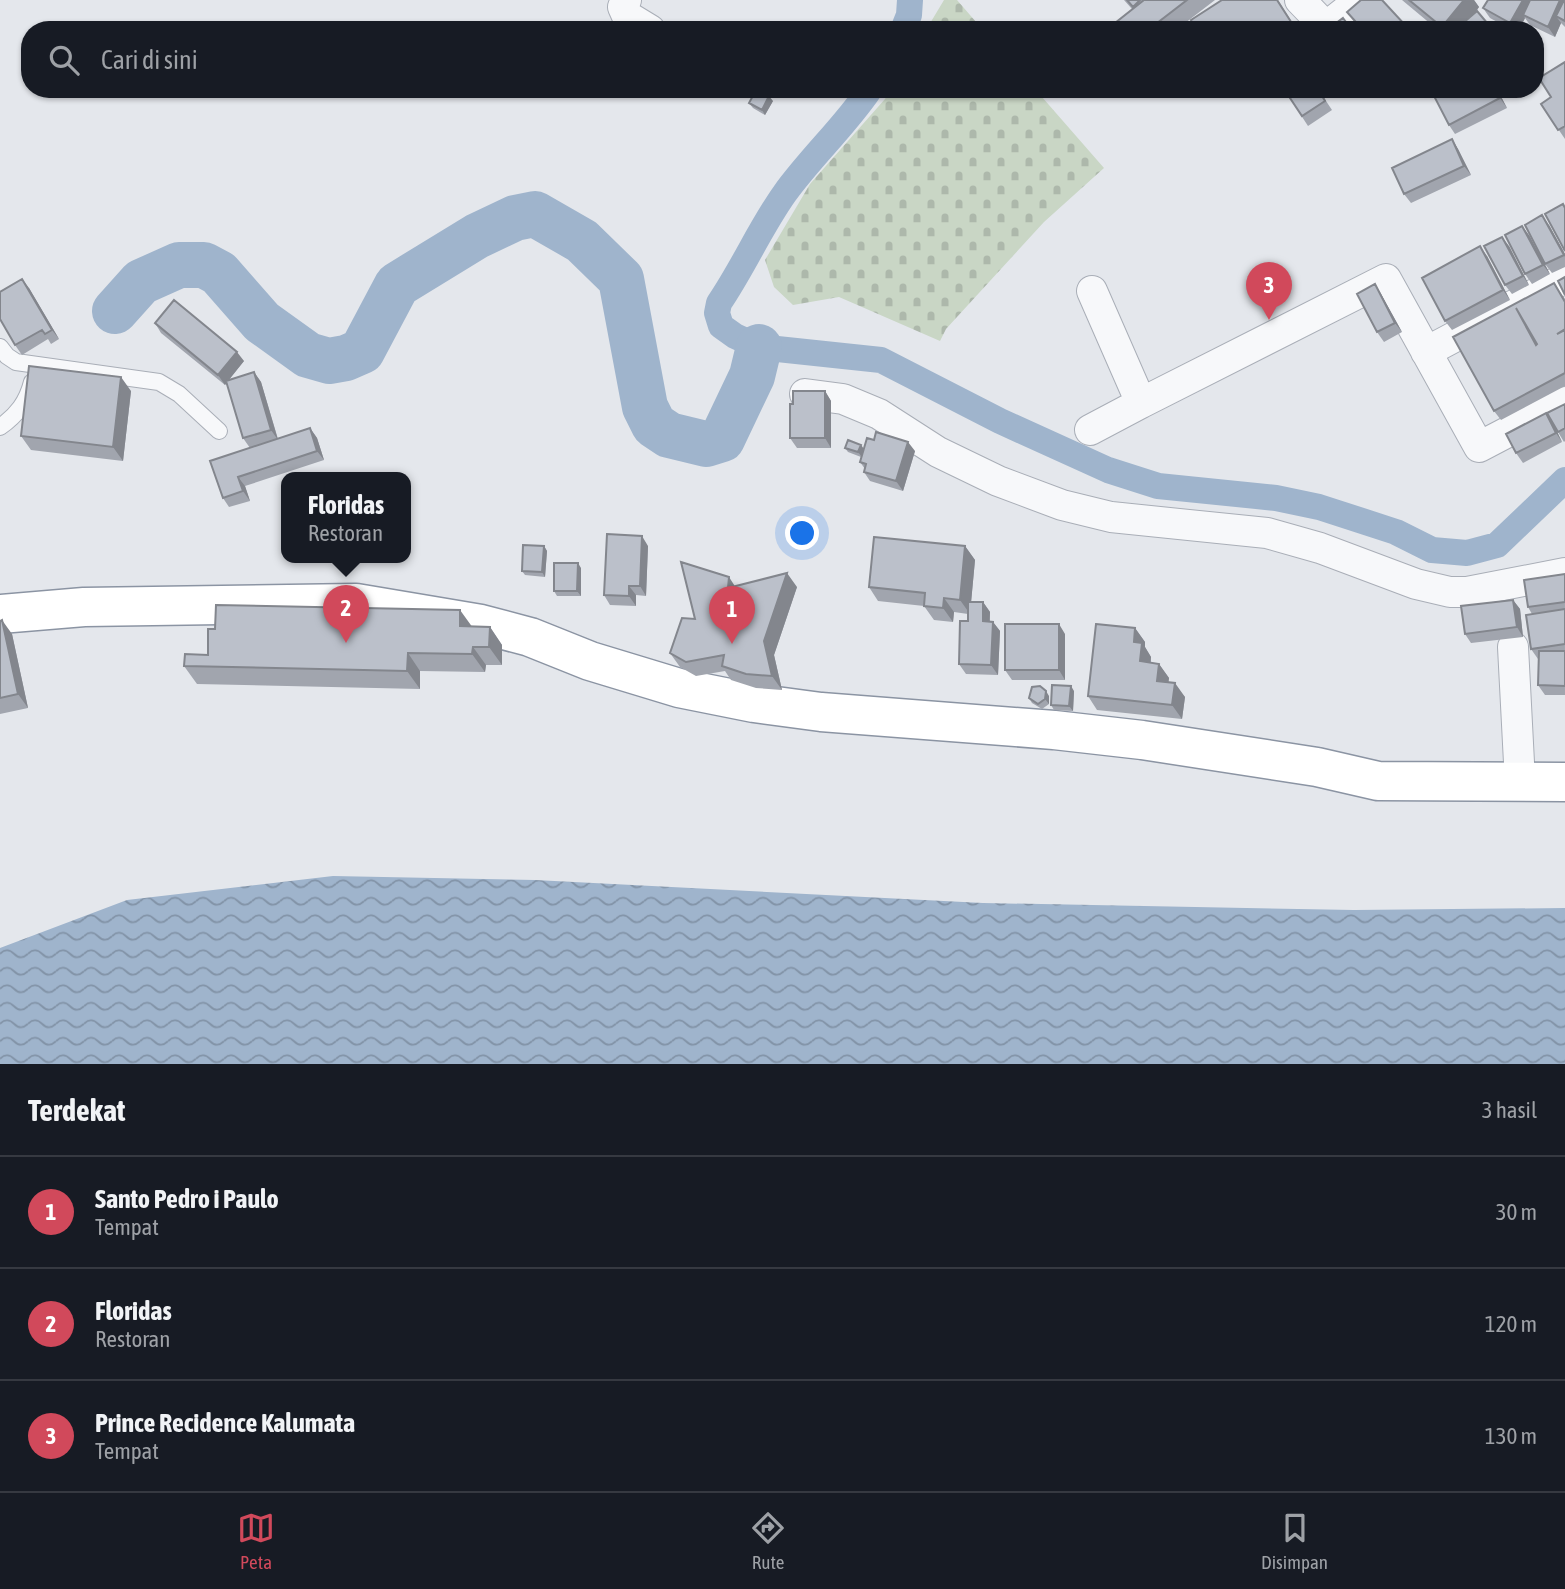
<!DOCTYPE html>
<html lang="id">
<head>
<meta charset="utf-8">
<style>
	:root { --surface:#171b24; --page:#20242c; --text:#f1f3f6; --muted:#9ea1a6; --line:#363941; --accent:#d1495b }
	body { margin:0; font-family:"Asap Condensed",sans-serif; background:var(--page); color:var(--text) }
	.you { position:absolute; left:803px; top:534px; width:24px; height:24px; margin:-18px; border:5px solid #fff; border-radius:50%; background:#1a73e8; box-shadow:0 0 0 10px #1a73e833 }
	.badge { display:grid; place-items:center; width:46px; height:46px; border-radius:50%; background:var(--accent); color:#fff; font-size:23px; font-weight:700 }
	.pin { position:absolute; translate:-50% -58px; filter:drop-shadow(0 2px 4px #0008) }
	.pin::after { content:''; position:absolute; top:37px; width:24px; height:21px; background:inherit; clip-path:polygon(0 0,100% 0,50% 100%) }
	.popup { position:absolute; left:281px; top:472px; width:130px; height:91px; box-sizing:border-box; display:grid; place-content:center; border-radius:14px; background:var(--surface); filter:drop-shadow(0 2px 5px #0005); font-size:23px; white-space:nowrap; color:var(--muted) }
	.popup b { font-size:26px; color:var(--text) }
	.popup::after { content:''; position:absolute; left:50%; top:100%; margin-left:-14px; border:14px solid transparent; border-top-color:var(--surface) }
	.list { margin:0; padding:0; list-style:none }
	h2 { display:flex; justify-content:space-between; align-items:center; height:91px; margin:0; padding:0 28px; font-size:30px }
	h2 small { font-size:23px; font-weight:400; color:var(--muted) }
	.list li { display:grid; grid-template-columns:46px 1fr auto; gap:21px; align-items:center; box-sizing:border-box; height:112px; padding:0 28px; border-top:2px solid var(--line) }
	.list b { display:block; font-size:26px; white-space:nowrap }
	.list p { margin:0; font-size:23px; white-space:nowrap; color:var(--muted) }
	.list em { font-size:23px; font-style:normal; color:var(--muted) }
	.icon { flex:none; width:38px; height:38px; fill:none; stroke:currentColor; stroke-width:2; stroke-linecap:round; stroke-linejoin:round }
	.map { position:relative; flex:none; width:1565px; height:1064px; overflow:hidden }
	.search { position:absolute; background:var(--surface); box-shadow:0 2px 5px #0004; left:21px; right:21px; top:21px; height:77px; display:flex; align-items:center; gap:18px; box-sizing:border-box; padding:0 24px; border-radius:28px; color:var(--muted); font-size:26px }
	.sheet { height:427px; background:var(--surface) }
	nav { display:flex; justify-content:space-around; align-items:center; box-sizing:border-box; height:98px; border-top:2px solid var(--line); background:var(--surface); font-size:19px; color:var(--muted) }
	nav a { display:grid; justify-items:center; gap:4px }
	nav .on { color:var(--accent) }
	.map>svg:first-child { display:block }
	.cemetery { fill:url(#cemetery-stones) }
	.water { fill:url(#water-waves) }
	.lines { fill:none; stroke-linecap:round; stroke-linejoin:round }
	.canal { stroke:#9fb4cc; stroke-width:26 }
	.river { stroke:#9fb4cc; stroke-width:46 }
	.lane-casing { stroke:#a9aeb7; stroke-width:18 }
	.street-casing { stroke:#a9aeb7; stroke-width:32 }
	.highway-casing { stroke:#8b94a3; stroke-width:41 }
	.lane { stroke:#f7f8fa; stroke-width:16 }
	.street { stroke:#f7f8fa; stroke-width:30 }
	.highway { stroke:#fff; stroke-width:38 }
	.wall { fill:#a1a5ae }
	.shaded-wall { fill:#83868d }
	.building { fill:#bbc0ca; stroke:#83868d; stroke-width:2; fill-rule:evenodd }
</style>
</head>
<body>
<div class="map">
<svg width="1565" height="1064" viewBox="0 0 1565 1064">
	<defs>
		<pattern id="cemetery-stones" width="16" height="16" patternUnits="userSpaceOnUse" patternTransform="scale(1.75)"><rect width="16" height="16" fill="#c9d6c5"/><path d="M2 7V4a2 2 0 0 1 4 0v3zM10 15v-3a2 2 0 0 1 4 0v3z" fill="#adb8ab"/></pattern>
		<pattern id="water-waves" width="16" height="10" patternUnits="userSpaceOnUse" patternTransform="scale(1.75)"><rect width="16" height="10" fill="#9fb4cc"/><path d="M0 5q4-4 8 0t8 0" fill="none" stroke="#8293a7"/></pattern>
	</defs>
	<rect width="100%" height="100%" fill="#e4e7ec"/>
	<path class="cemetery" d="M944 0H957L983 30H926Z
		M891 89H1035L1104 168 1044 222 946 329 940 341 839 297 793 305 774 287 765 260 810 184 885 99Z"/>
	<path class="water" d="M333 876 535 880 983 903 1354 910 1565 908V1064H0V948L127 900Z"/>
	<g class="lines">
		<path class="canal" d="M903 30 909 15 910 0
			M870 89C845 126 811 157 785 193 760 228 743 268 719 303L717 313 721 326 735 336 759 347 881 360 1000 421 1108 470 1158 486 1276 498 1319 507 1396 532 1432 550 1467 553 1497 545 1565 480"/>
		<path class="river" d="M115 311 141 282 179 265H204L219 273 262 322 308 355 329 361 346 358 362 351 397 285 477 236 515 218 535 214 582 241 621 279 645 407 654 425 669 435 706 444 722 439 752 376 759 347"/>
		<g class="lane-casing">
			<path id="lane" d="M0 347 7 356 16 362 159 382 179 394 219 431
				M0 427C17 415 27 402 32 382"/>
		</g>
		<g class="street-casing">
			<path id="street" d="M626 0 623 7 627 16 650 30
				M1300 0 1326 27
				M1322 30 1360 0
				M1092 291 1141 403 1386 279 1479 447 1565 402
				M1426 352 1565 278
				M805 394 843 399 879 414 938 452 998 481 1062 505 1111 517 1267 533 1320 548 1416 584 1450 592H1467L1565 573
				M1090 430 1141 403
				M1513 647 1520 782"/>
		</g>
		<g class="highway-casing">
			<path id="highway" d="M0 614 84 607 356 603 481 624 530 637 590 661 679 688 754 703 821 712 1054 730 1142 740 1317 767 1378 781 1565 782"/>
		</g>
		<use href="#lane" class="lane"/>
		<use href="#street" class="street"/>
		<use href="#highway" class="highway"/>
	</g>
	<path class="wall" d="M1124 0H1215L1176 30H1112L1132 9Z
		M1222 0H1278L1297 30H1197Z
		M1402 0H1474L1479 7 1476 12 1492 30H1438Z
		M1565 0V27L1561 23 1555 37 1530 25 1525 18 1519 30H1512L1490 18 1483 8Z
		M1347 12 1406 26 1409 30H1361Z
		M1565 62V139L1541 104 1551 97Z
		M1284 89H1318L1332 110 1308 126Z
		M1447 89H1497L1507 108 1455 134 1449 125Z
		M773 101 765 115 753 108 749 103Z
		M1452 139 1458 149 1471 175 1411 203 1404 194Z
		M1549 225 1565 254V267L1552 273 1545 264Z
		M1529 235 1550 274 1532 284 1525 274Z
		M1509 246 1529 285 1512 294 1505 285Z
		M1487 256 1510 300 1452 330 1445 321Z
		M1554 283 1565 299V386L1501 420 1494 411 1453 337Z
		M1375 284 1381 294 1402 332 1384 342 1377 332Z
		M29 288 59 339 51 344 48 339 22 355 15 345Z
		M155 323 244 361 228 380 254 372 261 382 278 439 310 428 317 438 324 460 245 486 250 501 229 507 223 498 250 448 243 438 227 382 225 385 161 333Z
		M131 391 123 461 31 450 21 436Z
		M825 391 831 401V448H797L790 438 793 404Z
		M1565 404V441L1564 442 1558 432 1553 424 1562 442 1523 463 1516 453 1546 413 1552 423Z
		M845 448 915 451 903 491 870 481 864 472 865 469 860 462 861 457 848 452Z
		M544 546 547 551 545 577 525 575 522 571Z
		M648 546 646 596 636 595V606L610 605 604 595Z
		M965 546 975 560 971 602H983L990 612V622H993L1000 631 998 675 966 674 959 664 968 621V614L954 612 953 622 934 620 924 606 878 601 869 587Z
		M581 568V596H557L554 591Z
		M1565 574V695H1545L1538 685V659L1531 649 1532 614 1528 607Z
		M735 586 797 587 774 655 782 690 756 688 731 680 725 671 696 676 680 667 670 653 695 619Z
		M1513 600 1520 609 1523 637 1471 643 1465 634Z
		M0 621 12 634 28 708 0 714Z
		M472 627H490L502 645V665H486L485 672 420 671V689L197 684 184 666 208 655Z
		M1135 628 1145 642V647L1151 657V663L1159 664 1169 678 1168 682 1185 697 1182 719 1097 710 1088 696Z
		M1065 634V680H1012L1005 670Z
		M1074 691 1073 711 1054 710 1051 705Z
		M1049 696V704L1042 709 1032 703 1029 698Z"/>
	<path class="shaded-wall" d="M1464 0H1474L1479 7 1461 30H1444L1442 27Z
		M1523 0H1535L1523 15 1525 18 1519 30H1515L1510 23Z
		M1560 0H1565L1556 16 1561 23 1555 37 1548 27Z
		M1496 89H1497L1507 108 1500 98Z
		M769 96 773 101 765 115 762 110Z
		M1452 139 1458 149 1471 175 1464 166Z
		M1542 215 1549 225 1565 254V257Z
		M1522 226 1529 235 1550 274 1543 265Z
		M1502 237 1509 246 1529 285 1523 276Z
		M1480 246 1487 256 1510 300 1503 290Z
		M22 279 29 288 59 339 52 330Z
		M1375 284 1381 294 1402 332 1395 323Z
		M237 352 244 361 225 385 218 375Z
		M254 372 261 382 278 440 271 430Z
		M121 377 131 391 123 461 113 447Z
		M825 391 831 401V448L825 438Z
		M1546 413 1553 423 1562 442 1556 433Z
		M310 428 317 438 324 460 317 451Z
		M908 442 915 451 903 491 896 481Z
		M861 445 864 449 862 457 858 452Z
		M238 477 245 486 250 501 243 491Z
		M642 536 648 546 646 596 640 586Z
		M544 546 547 551 545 577 542 572Z
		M965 546 975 560 970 614 960 600Z
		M578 563 581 568V596L577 591Z
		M787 573 797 587 774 655 782 690 772 676 764 641Z
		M729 577 738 591 728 588Z
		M629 586 636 595V606L629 596Z
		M944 598 954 612 953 622 943 608Z
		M1513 600 1520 609 1523 637 1517 627Z
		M983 602 990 612 989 631 983 621Z
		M460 610 473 628 460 626Z
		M2 620 12 634 28 708 18 694Z
		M993 622 1000 631 998 675 991 665Z
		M1059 624 1065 634V680L1059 670Z
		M490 627 502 645V665L489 647Z
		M1135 628 1145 642V647L1151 657 1149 675 1140 661 1134 642Z
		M473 647 486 665 485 672 472 654Z
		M408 653 420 671V689L407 671Z
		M1159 664 1169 678 1167 695 1157 681Z
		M1175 683 1185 697 1182 719 1172 705Z
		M1071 686 1074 691 1073 711 1069 706Z
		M1046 691 1049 696V704L1045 699Z"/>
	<path class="building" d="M1127 0H1140L1133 7Z
		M1144 0H1187L1148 30H1112L1110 27Z
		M1222 0H1277L1293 25 1286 30H1197L1191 20Z
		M1361 0H1382L1406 26 1402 30H1363L1347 12Z
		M1409 0H1464L1442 27Z
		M1488 0H1523L1510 23 1483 8Z
		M1530 0H1560L1548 27 1523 15Z
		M1564 0H1565V21L1556 16Z
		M1477 11 1488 24 1482 30H1455Z
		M1343 18 1352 30H1327Z
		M1565 62V126L1558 130 1541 104 1551 97 1539 78Z
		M1284 89H1318L1325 101 1302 116Z
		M1447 89H1496L1500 98 1449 125 1434 96Z
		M756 90 769 96 762 110 749 103Z
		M1452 139 1464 166 1404 194 1392 168Z
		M1563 204 1565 208V251L1545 214Z
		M1542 215 1564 255 1545 264 1525 225Z
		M1522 226 1543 265 1525 274 1505 235Z
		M1502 237 1523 276 1505 285 1484 246Z
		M1480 246 1503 290 1445 321 1422 278Z
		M1565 277V295L1558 281Z
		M22 279 52 330 45 334 42 330 15 345 0 319V292Z
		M1554 283 1565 302V329L1557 334 1565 330V373L1494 411 1453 337ZM1516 308 1537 344 1536 345Z
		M1375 284 1395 323 1377 332 1357 294Z
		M174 300 237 352 218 375 155 323Z
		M29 366 121 377 113 447 21 436Z
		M254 372 271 430 243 438 226 381Z
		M793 391H825V438H790V404H793Z
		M1565 404V428L1558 432 1547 413Z
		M1546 413 1556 433 1516 453 1506 434Z
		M310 428 317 451 238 477 243 491 223 498 210 461Z
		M876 432 908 442 896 481 864 472 866 464 860 462 867 438 874 440Z
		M848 440 861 445 858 452 845 448Z
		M607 534 642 536 640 586H629V596L604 595Z
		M874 537 965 546 960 600 944 598 943 608 924 606 925 593 869 587Z
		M523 545 544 546 542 572 522 571Z
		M681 562 729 577 728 588 787 573 764 641 772 676 746 674 722 666 724 655 686 662 670 653 682 618 695 619Z
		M554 563H578L577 591H554Z
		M1565 574V602L1528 607 1524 580Z
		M1513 600 1517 627 1465 634 1461 606Z
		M968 602H983V621L993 622 991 665 959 664 960 621H968Z
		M216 605 460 610V626L490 627 489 647H473L472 654 408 653 407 671 184 666 185 654 208 655V629H215Z
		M1565 609V644L1531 649 1526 615Z
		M2 620 18 694 0 698V621Z
		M1005 624H1059V670H1005Z
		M1096 624 1135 628 1134 642 1142 643 1140 661 1159 664 1157 681 1175 683 1172 705 1088 696Z
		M1539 651H1565V686L1538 685Z
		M1052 685 1071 686 1069 706 1051 705Z
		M1040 686 1046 691 1045 699 1038 704 1029 698 1032 687Z"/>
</svg>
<div class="you"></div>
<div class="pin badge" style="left:732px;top:644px">1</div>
<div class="pin badge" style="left:346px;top:643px">2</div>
<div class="popup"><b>Floridas</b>Restoran</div>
<div class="pin badge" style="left:1269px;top:320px">3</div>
<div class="search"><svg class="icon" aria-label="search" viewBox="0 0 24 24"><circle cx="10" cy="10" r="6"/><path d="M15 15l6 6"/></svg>Cari di sini</div>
</div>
<section class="sheet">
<h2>Terdekat<small>3 hasil</small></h2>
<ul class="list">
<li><span class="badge">1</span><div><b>Santo Pedro i Paulo</b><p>Tempat</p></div><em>30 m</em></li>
<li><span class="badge">2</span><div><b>Floridas</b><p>Restoran</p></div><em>120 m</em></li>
<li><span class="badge">3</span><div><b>Prince Recidence Kalumata</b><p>Tempat</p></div><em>130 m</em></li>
</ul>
</section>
<nav>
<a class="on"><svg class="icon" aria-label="map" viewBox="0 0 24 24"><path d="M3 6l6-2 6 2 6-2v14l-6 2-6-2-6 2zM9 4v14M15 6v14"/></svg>Peta</a>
<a><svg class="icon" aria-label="directions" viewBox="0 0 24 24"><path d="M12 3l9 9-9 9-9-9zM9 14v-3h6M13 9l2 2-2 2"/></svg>Rute</a>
<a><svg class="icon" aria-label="saved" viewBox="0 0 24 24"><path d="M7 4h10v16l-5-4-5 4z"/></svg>Disimpan</a>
</nav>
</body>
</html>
